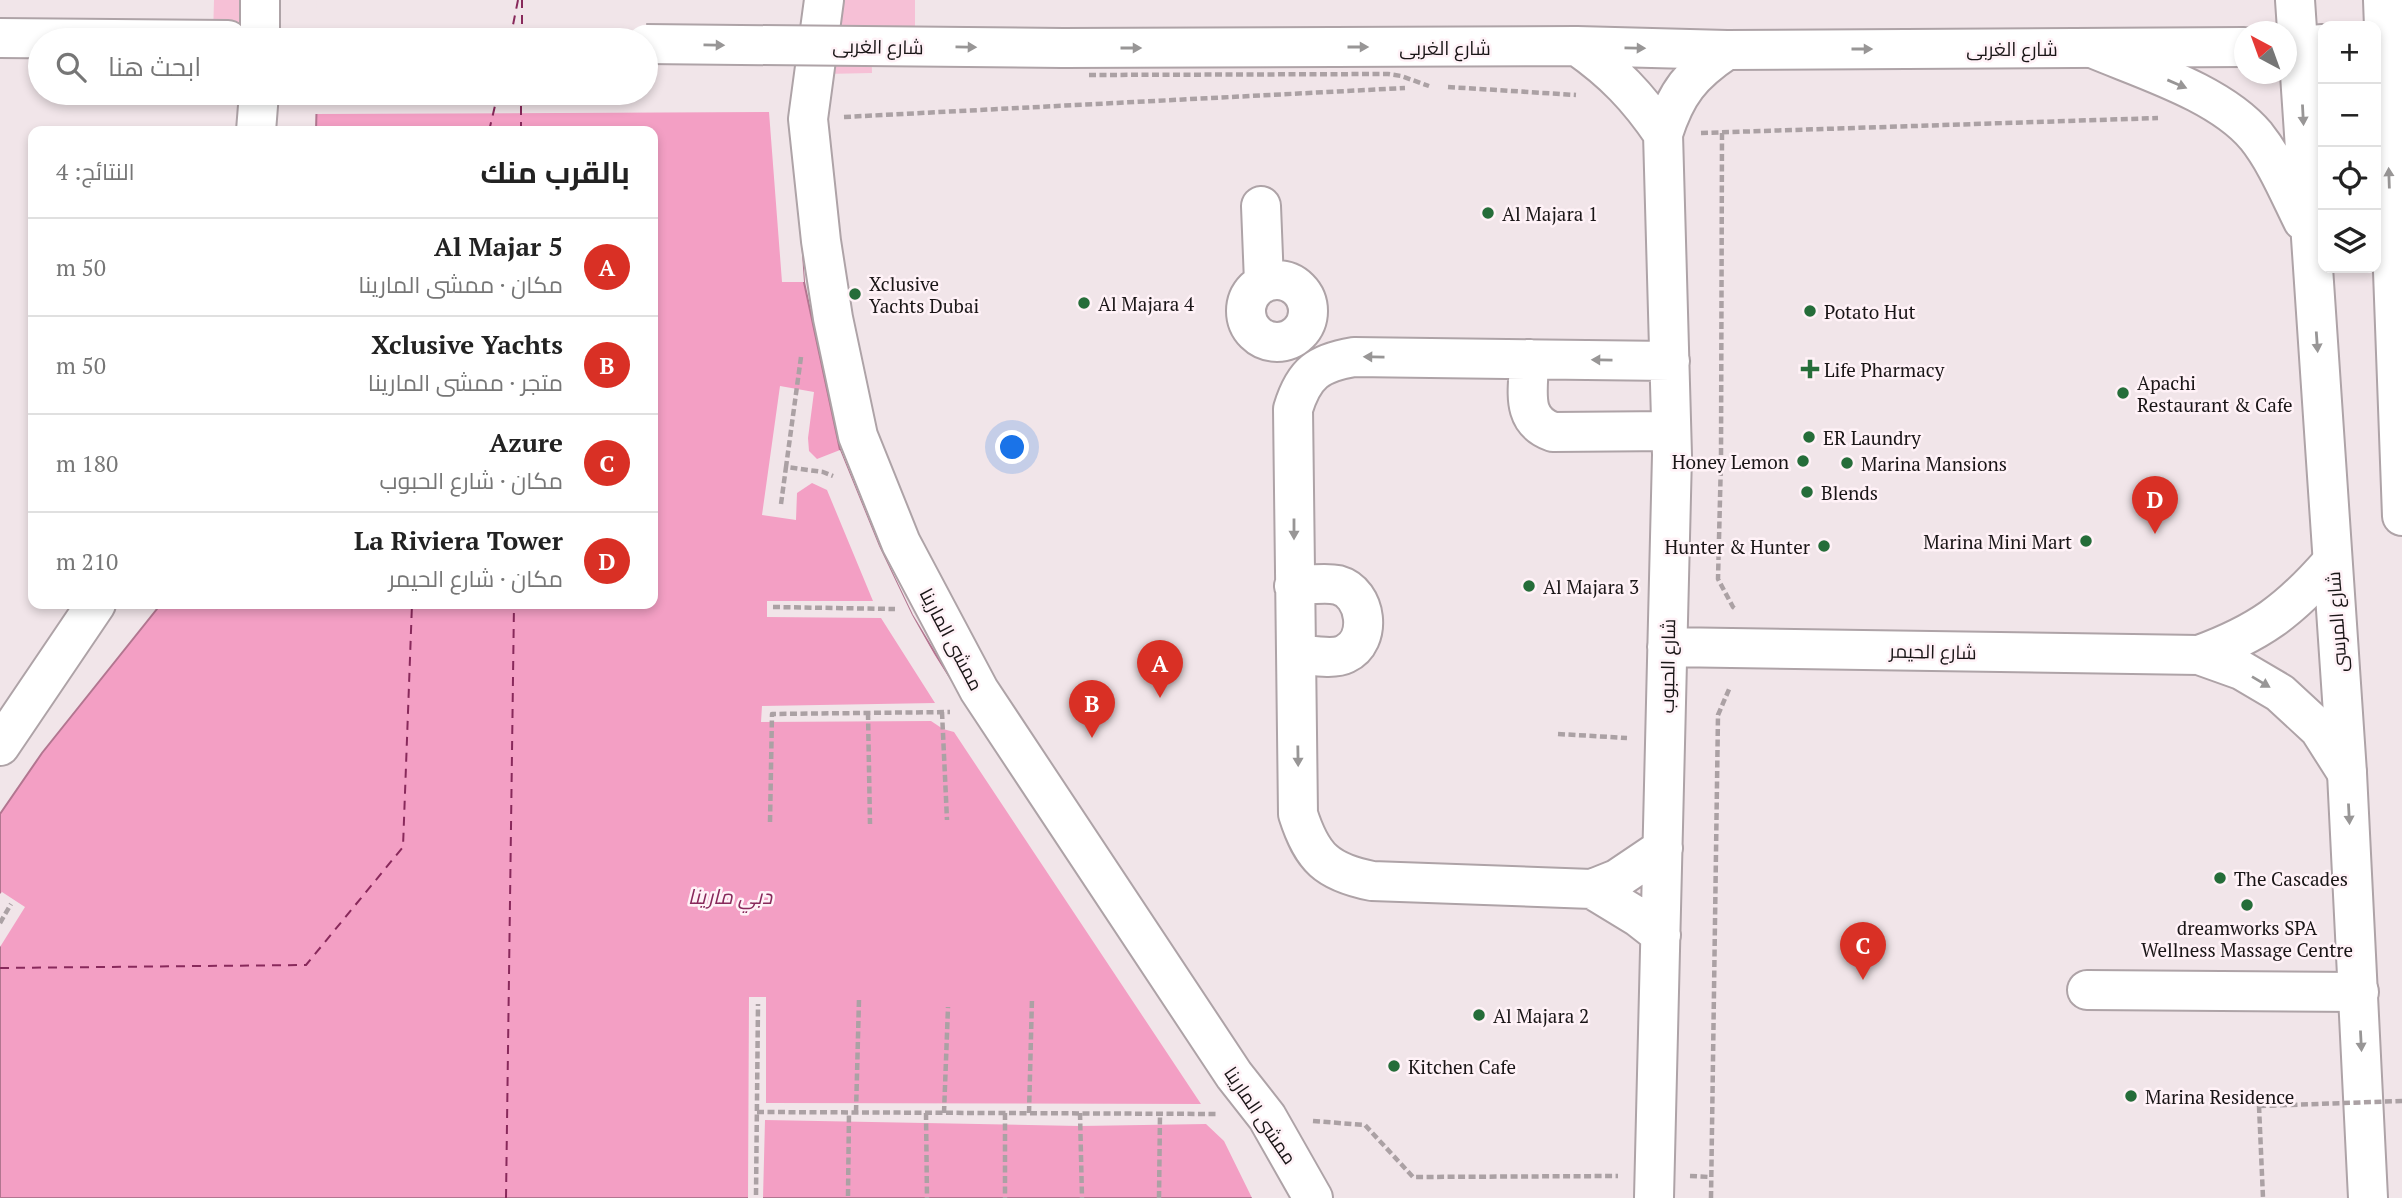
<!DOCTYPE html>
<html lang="ar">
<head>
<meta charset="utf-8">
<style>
	:root { --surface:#fff; --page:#f6f6f6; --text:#222; --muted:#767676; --line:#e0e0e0; --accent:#d93025 }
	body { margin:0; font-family:"PT Serif",Cairo,serif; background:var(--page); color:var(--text); direction:rtl }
	.controls { position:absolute; right:21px; top:21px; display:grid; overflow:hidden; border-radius:14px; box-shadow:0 4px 10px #0003 }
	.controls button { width:63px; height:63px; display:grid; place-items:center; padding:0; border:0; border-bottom:2px solid var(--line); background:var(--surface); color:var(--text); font:35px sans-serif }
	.compass { position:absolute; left:2234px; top:21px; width:63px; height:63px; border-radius:50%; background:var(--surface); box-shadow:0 4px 10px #0003; rotate:319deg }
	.you { position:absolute; left:1013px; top:448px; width:24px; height:24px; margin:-18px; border:5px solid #fff; border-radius:50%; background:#1a73e8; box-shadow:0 0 0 10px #1a73e833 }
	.badge { display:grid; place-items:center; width:46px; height:46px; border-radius:50%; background:var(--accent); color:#fff; font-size:23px; font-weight:700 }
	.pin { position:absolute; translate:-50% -58px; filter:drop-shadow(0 2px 4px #0008) }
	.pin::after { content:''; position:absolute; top:37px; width:24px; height:21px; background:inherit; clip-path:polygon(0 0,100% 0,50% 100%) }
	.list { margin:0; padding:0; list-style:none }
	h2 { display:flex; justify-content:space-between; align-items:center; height:91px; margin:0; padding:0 28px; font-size:30px }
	h2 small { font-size:23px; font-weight:400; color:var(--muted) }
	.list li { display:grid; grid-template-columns:46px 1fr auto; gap:21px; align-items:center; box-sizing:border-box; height:98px; padding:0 28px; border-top:2px solid var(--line) }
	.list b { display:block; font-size:26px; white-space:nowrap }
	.list p { margin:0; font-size:23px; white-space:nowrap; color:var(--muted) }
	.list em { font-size:23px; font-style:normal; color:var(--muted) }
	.icon { flex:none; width:38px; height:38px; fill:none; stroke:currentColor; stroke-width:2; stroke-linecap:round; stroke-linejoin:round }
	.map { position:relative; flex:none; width:2402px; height:1198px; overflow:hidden; direction:ltr }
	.search { position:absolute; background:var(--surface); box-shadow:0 4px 10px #0003; left:28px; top:28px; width:630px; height:77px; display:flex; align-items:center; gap:18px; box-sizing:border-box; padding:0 24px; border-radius:38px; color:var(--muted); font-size:26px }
	.panel { position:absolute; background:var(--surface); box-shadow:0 4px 10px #0003; left:28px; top:126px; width:630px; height:483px; border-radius:14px; direction:rtl }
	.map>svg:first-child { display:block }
	.green { fill:#f6c0d6 }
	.water { fill:#f39fc4; stroke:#b27690; stroke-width:2 }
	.pier { fill:#f1e5e9 }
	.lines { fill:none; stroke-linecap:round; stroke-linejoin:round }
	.ferry { stroke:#88295b; stroke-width:2; stroke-dasharray:9 7; stroke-linecap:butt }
	.minor-casing { stroke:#aea3a7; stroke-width:42 }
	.major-casing { stroke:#aea3a7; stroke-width:42 }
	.path { stroke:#aba1a4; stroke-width:4.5; stroke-dasharray:7 3.5; stroke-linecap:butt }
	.minor { stroke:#fff; stroke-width:38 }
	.major { stroke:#fff; stroke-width:38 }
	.minor-bridge-casing { stroke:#aea3a7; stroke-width:42; stroke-linecap:butt }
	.path-bridge { stroke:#aba1a4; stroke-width:4.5; stroke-dasharray:7 3.5; stroke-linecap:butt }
	.minor-bridge { stroke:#fff; stroke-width:38 }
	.oneway { fill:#989696 }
	.poi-dot { fill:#256d39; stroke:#fff2f7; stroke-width:2.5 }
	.labels { text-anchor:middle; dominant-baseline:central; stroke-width:5; stroke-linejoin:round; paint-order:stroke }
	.street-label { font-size:19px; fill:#191516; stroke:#fff2f7 }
	.poi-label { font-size:19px; fill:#191516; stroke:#fff2f7; text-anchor:start }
	.water-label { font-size:21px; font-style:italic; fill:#88295b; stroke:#fff2f7 }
</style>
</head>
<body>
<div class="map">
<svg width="2402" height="1198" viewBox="0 0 2402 1198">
	<rect width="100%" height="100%" fill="#f1e5e9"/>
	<path class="green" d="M214 0H267V36H213Z
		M825 0H915V29H871L872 73 825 74Z"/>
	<path class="water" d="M799 0 792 112 804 282 840 450 879 546 912 615 963 700 1291 1198H0V814L42 753 161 604H653V131H316L317 93H646Z"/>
	<path class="pier" d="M317 0H803L792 113 804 282H782L769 112 313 114 314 93H646V40H316Z
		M780 386 814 392 808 438 809 451 817 459 840 450 879 546 912 615 934 654 963 700 1235 1089 1291 1198H1252L1224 1141 1206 1124 1080 1126 765 1120 763 1198H748L749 997H766V1103L1201 1104 954 732 943 729 931 721 761 722 762 706 935 703 881 618 767 617V601H873L827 490 812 483 797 493 796 520 762 515Z
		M2 892 25 907 0 947V894Z"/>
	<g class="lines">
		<path class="ferry" d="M510 40 518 0
			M522 40V0
			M489 131 498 93
			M521 131V93
			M0 968 306 965 403 847 412 604
			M506 1198 514 604"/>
		<g class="minor-casing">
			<path id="minor" d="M824 0 808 119 821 241 833 318 858 436 901 543 979 690 1234 1075 1267 1117 1313 1198
				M0 38 228 40
				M260 40V0
				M1577 46C1614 72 1638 97 1663 134
				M2286 47 2323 44
				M1063 48 1577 46 1727 50 2244 47
				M256 131 259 93
				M1261 206 1264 282
				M1246 311a31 31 0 1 1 62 0a31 31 0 1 1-62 0Z
				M1529 359C1529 389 1519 420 1553 432L1671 431
				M1294 586C1307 585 1325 582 1338 585 1367 593 1373 641 1345 654 1333 660 1310 655 1297 654
				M1667 647 2199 655 2241 670 2280 693 2319 729 2347 773
				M2199 655C2259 633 2289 611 2331 563
				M0 746 96 604
				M1663 848 1617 879 1592 889 1372 881C1327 872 1312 858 1298 814L1293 409C1304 373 1318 363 1354 357L1670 361
				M1592 889 1638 917 1661 935
				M2087 990 2359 992
				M1654 1198 1672 455 1663 134C1676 93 1691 74 1727 50"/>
		</g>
		<g class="major-casing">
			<path id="major" d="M2295 0 2347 773 2368 1198
				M2383 0 2402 516
				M2092 48C2144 70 2220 93 2256 136 2276 161 2289 193 2303 221"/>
		</g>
		<path class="path" d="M1448 87 1576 95
			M844 117 1405 88
			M1701 133 2158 118
			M1722 133 1721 459 1718 579 1733 607 1737 610
			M801 357 786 467 823 472 833 476
			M781 504 786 467
			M773 607 895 609
			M942 712 947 820
			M868 713 870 824
			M1558 734 1627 738
			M770 822 772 714 950 712
			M0 923 11 904
			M2259 1106 2263 1198
			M757 1112 1218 1114
			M856 1112 859 999
			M926 1113 927 1198
			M944 1113 948 1007
			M1005 1113V1198
			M1029 1113 1032 998
			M1080 1113 1082 1198
			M1313 1121 1365 1125 1413 1177 1618 1176
			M1690 1176 1710 1177
			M756 1195 758 1004
			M848 1196 849 1112
			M1159 1198 1160 1114
			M1711 1198 1718 715 1730 687"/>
		<use href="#minor" class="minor"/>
		<use href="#major" class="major"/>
		<g class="minor-bridge-casing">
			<path id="minor-bridge" d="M646 44 1063 48"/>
		</g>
		<path class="path-bridge" d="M1089 75 1388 74 1401 76 1429 86
			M2259 1106 2402 1101"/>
		<use href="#minor-bridge" class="minor-bridge"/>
	</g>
	<defs><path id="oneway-solid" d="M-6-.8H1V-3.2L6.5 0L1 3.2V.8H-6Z" transform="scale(1.75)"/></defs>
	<g class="oneway">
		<use href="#oneway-solid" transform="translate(714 45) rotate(1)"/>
		<use href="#oneway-solid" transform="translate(966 47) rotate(1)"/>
		<use href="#oneway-solid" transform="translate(1358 47)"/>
		<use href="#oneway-solid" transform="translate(1131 48)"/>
		<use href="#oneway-solid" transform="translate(1635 48) rotate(1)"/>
		<use href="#oneway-solid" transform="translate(1862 49)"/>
		<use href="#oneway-solid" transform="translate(2177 84) rotate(23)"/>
		<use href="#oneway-solid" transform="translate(2303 115) rotate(87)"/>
		<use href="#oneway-solid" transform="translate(2389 178) rotate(-92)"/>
		<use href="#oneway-solid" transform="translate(2317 342) rotate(86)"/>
		<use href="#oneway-solid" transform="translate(1374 357) rotate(-179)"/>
		<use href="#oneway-solid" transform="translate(1602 360) rotate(-179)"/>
		<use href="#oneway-solid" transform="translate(1294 529) rotate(90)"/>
		<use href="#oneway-solid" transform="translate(2261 682) rotate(31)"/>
		<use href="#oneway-solid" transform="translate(1298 756) rotate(89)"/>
		<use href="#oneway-solid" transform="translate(2349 814) rotate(87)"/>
		<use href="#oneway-solid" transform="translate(2361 1041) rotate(87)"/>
	</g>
	<g class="poi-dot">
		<circle cx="1488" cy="213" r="7"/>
		<circle cx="855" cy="294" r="7"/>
		<circle cx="1084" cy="303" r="7"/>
		<circle cx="1810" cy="311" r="7"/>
		<path d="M1806.5 358.5h7v7h7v7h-7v7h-7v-7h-7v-7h7z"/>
		<circle cx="2123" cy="393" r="7"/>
		<circle cx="1809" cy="437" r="7"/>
		<circle cx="1803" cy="461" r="7"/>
		<circle cx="1847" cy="463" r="7"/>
		<circle cx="1807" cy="492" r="7"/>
		<circle cx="2086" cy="541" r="7"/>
		<circle cx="1824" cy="546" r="7"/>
		<circle cx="1529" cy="586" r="7"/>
		<circle cx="2220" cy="878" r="7"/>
		<circle cx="2247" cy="905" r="7"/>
		<circle cx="1479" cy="1015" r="7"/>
		<circle cx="1394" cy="1066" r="7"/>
		<circle cx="2131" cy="1096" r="7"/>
	</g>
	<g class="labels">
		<g class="street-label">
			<text transform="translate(878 46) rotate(1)">شارع الغربى</text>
			<text x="1445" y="47">شارع الغربى</text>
			<text x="2012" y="48">شارع الغربى</text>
			<text transform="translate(2336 622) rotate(-94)">شارع المرسى</text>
			<text transform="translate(952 639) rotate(62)">ممشى المارينا</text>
			<text transform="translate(1933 651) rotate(1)">شارع الحيمر</text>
			<text transform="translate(1667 666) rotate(-89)">شارع الحبوب</text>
			<text transform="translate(1261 1115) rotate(56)">ممشى المارينا</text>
		</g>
		<g class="poi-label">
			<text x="1502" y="213">Al Majara 1</text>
			<text x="869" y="283">Xclusive<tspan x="869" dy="22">Yachts Dubai</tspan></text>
			<text x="1098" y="303">Al Majara 4</text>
			<text x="1824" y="311">Potato Hut</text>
			<text x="1824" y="369">Life Pharmacy</text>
			<text x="2137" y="382">Apachi<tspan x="2137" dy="22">Restaurant &amp; Cafe</tspan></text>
			<text x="1823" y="437">ER Laundry</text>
			<text x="1789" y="461" text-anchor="end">Honey Lemon</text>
			<text x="1861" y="463">Marina Mansions</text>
			<text x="1821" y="492">Blends</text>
			<text x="2072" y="541" text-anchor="end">Marina Mini Mart</text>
			<text x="1810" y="546" text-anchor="end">Hunter &amp; Hunter</text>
			<text x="1543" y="586">Al Majara 3</text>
			<text x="2234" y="878">The Cascades</text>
			<text x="2247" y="927" text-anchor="middle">dreamworks SPA<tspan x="2247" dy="22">Wellness Massage Centre</tspan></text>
			<text x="1493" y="1015">Al Majara 2</text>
			<text x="1408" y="1066">Kitchen Cafe</text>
			<text x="2145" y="1096">Marina Residence</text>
		</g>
		<g class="water-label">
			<text x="730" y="896">دبي مارينا</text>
		</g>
	</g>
</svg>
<div class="controls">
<button>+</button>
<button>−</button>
<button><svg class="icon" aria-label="locate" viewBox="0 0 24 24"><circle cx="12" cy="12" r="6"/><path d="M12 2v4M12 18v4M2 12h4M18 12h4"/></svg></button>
<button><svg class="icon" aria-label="layers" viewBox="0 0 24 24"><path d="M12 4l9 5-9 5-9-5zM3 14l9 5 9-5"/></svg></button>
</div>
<svg class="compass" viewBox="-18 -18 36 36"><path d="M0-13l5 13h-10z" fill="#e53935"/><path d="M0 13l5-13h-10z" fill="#767676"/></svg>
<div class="you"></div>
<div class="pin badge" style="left:1160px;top:698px">A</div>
<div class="pin badge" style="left:1092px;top:738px">B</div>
<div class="pin badge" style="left:1863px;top:980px">C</div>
<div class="pin badge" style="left:2155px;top:534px">D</div>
<div class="search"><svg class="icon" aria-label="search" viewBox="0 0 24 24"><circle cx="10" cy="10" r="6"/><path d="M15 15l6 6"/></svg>ابحث هنا</div>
<section class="panel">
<h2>بالقرب منك<small>النتائج: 4</small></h2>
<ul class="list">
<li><span class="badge">A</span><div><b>Al Majar 5</b><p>مكان · ممشى المارينا</p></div><em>50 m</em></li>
<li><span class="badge">B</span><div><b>Xclusive Yachts</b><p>متجر · ممشى المارينا</p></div><em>50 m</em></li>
<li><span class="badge">C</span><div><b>Azure</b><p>مكان · شارع الحبوب</p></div><em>180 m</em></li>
<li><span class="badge">D</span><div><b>La Riviera Tower</b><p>مكان · شارع الحيمر</p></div><em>210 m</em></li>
</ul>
</section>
</div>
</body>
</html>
